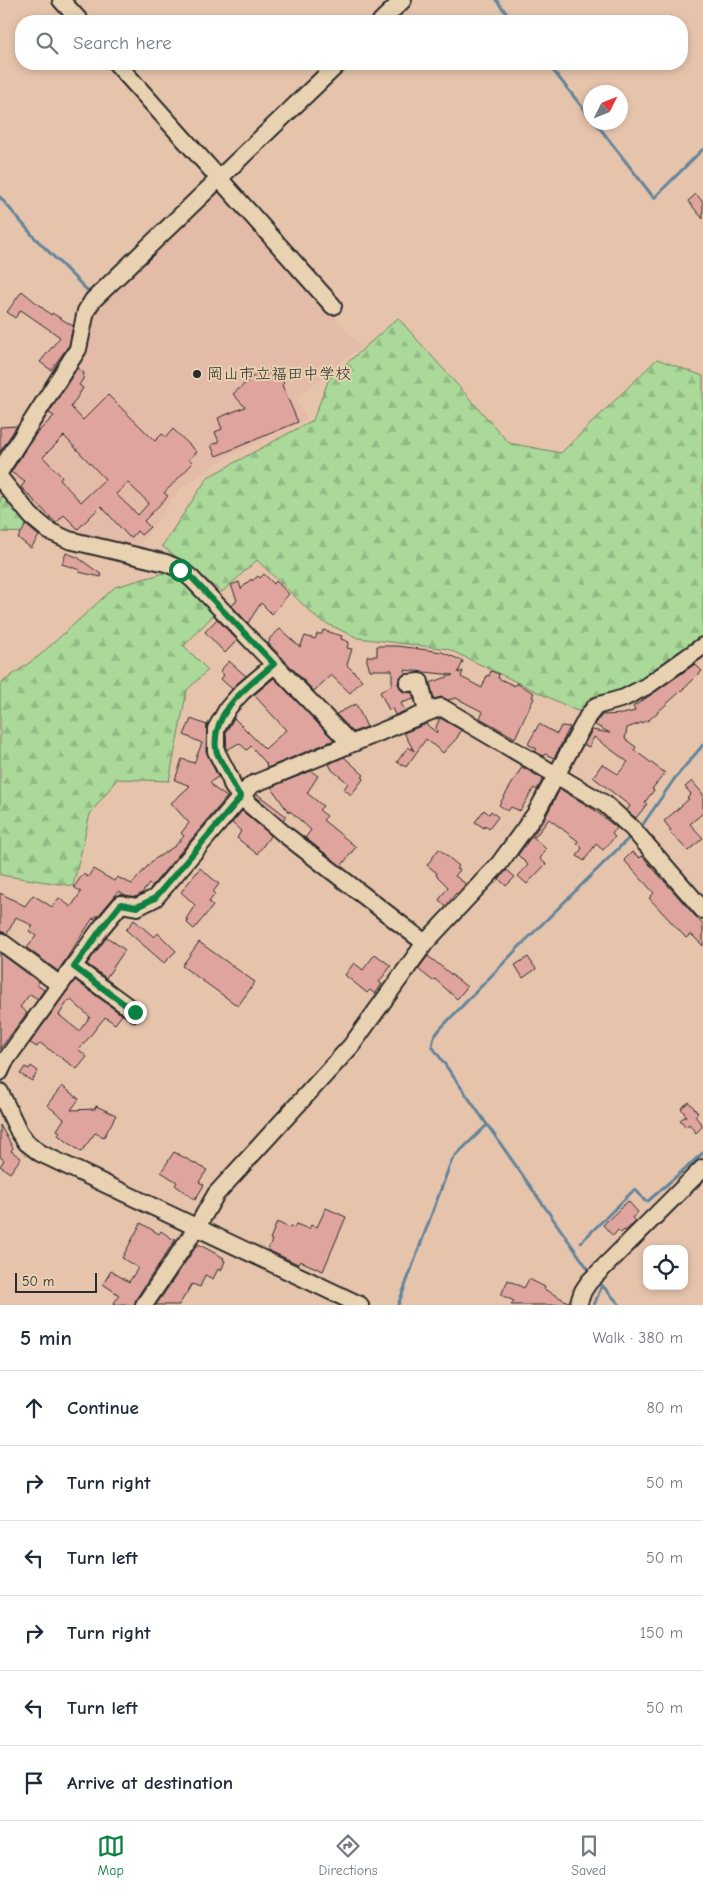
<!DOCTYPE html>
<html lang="en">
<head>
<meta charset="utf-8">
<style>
	:root { --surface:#fff; --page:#f2f2f3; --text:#1f2937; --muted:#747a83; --line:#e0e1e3; --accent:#0b8043 }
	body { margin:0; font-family:"Comic Neue","Klee One",sans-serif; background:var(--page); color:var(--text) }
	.controls { position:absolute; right:15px; bottom:15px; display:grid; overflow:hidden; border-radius:10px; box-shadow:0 2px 8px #0003 }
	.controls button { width:45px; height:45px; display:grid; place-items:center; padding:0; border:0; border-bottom:1px solid var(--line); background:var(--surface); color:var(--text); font:25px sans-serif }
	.compass { position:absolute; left:583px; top:85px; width:45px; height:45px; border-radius:50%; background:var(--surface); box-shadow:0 2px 8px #0003; rotate:47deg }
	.scale { position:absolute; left:15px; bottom:12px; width:82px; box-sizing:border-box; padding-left:5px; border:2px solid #2b2b2b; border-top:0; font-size:14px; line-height:18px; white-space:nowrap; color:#2b2b2b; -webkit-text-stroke:4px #e9d2b2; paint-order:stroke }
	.stop { position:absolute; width:15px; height:15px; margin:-11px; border:4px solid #0b8043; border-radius:50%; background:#fff }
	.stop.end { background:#0b8043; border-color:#fff; box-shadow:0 1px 5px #0008 }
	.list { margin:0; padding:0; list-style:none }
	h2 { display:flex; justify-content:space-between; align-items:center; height:65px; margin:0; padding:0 20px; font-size:21px }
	h2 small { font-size:16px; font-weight:400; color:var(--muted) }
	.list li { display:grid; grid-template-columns:32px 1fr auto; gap:15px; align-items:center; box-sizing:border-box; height:75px; padding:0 20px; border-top:1px solid var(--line) }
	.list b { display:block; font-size:19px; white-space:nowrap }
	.list em { font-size:16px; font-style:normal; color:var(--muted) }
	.icon { flex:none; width:28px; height:28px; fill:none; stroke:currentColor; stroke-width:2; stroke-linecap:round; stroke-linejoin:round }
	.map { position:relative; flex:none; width:703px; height:1305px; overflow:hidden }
	.search { position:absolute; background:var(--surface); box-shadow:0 2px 8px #0003; left:15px; right:15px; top:15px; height:55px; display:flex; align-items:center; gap:12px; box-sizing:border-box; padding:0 18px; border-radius:20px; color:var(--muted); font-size:19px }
	.sheet { height:515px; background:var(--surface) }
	nav { display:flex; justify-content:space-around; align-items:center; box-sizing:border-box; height:70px; border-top:1px solid var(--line); background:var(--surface); font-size:14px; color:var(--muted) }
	nav a { display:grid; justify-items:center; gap:2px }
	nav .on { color:var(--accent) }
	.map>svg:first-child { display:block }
	.built { fill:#e4baa8 }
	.forest { fill:url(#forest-firs); stroke:#6a8262 }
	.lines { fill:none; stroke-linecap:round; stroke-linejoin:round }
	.stream { stroke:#62849b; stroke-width:3 }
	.building { fill:#dfa49e; stroke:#2b2b2b; fill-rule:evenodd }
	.minor-casing { stroke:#2b2b2b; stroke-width:20 }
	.minor { stroke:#e9d2b2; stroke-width:16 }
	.route { stroke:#0b8043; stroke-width:6 }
	.poi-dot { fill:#2b2b2b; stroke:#e9d2b2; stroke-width:2 }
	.labels { text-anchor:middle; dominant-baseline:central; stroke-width:4; stroke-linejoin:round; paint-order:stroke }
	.poi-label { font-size:16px; fill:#2b2b2b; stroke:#e9d2b2; text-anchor:start }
</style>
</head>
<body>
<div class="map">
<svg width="703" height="1305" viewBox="0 0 703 1305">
	<defs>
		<pattern id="forest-firs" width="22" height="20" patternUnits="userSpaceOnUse" patternTransform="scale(1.25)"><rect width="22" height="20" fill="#aad999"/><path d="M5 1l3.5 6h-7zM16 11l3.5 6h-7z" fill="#92ba84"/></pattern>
	</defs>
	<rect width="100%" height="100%" fill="#e6c4ac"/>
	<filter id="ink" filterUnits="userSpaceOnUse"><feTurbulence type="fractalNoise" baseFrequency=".02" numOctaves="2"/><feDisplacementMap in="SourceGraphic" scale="10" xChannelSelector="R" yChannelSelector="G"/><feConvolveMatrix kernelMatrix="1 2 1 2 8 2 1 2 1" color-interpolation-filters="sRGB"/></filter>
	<g filter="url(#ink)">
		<path class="built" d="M217 185 361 346 296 398 307 418 217 463 180 489 136 550 83 539 51 524 36 512 8 474 88 314Z"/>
		<path class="forest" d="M398 318 509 443 561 453 657 359 703 376V639L634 690 577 711 448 649 358 638 319 620 257 560 222 592 162 546 208 477 313 420 329 379Z
			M9 495 40 533 0 532V498Z
			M175 570 217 611 184 646 208 670 187 690 169 781 117 779 90 814 73 886 0 875V684L40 655 115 587Z"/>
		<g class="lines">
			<path class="stream" d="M496 0 513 21
				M381 10 391 0
				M370 21 376 15
				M548 64 590 117
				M595 122 654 198 703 149
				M0 197 34 237 90 293
				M76 320 80 308
				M642 827 703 897
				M639 830 675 778 703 745
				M581 1242 635 1189 645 1201H648L703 1153
				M591 1273 432 1046 434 1037 440 1029 519 947 632 835
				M598 1281 620 1305
				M398 1305 451 1162 455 1156 487 1125
				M594 1305 602 1285"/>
		</g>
		<path class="building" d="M696 194 703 202V219L688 201Z
			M22 291 51 315 52 313 73 326 69 345 51 370 40 362 60 337 21 310 15 318 7 312Z
			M77 368 84 373 83 379 79 385 83 388 71 407 83 420 108 395 155 441 162 434 166 437 173 429 197 452 189 459 193 463 164 493 168 496 144 521 150 527 141 535 137 531 132 537H129L101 506 78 529 64 515 56 523 21 487 25 482 11 472 36 434 54 416 49 413ZM64 436 105 479 81 502 60 480 62 477 43 457ZM128 483 149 503 138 515 116 494Z
			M262 369 266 373 271 369 284 383 282 385 298 422 216 456 211 445 219 442 215 432 222 429 218 418 245 407 233 394Z
			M17 426 0 452V427Z
			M26 525 39 536 31 548 18 538Z
			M66 553 77 557 102 575 101 577 79 572 80 570 62 564Z
			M264 574 274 584 276 581 289 594 272 614 261 603 248 623 232 606 237 600 231 585 239 582 241 589 251 579 252 581 258 576 260 578Z
			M217 619 237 640 225 653 205 632Z
			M280 629 300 647 305 636 315 639 317 634H322L323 630 342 636 341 639 349 642 347 648 352 649 347 665 362 680 350 693 331 675 314 691 268 643 270 641 269 639Z
			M377 646H397L442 652 463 661 458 673 463 671 461 677 482 688 487 675 489 676 491 671 499 674 498 678 515 686 516 683 534 693 532 697 534 698 515 738 480 718 483 712 456 698 448 700 441 697 434 699 430 683 453 675 405 670V674L399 678 398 684 403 692 412 693 414 699 401 703 405 711 395 715 392 708 389 710 380 692 392 685V670H370L367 661V656H377Z
			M229 661 246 676 232 689 221 679 224 675 220 671Z
			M695 664 702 671 692 681 649 720 627 728 625 739 636 747 634 750 665 773 652 789 654 790 645 802 647 804 636 818 627 811 630 806 593 777 602 764 618 774 628 762 594 737 589 747 584 745 592 730 610 733 595 725 602 715 623 714 635 711 633 706 639 703Z
			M274 678 334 740 267 768 266 763 251 746 247 750 239 743 227 750 226 732 234 718 265 749 286 730 254 695Z
			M356 704 367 727 353 732 336 714Z
			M440 718 461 730 457 738 443 753 426 739 406 767 397 762 408 747 414 751 404 733 426 724 437 733 436 727Z
			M191 719 207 725 206 751 218 777 210 782 214 788 227 797 152 886 149 884 142 893 136 897 125 895 119 891 98 916H96L94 919 93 918 58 971 27 948 36 936 29 931 33 926 16 917 7 934 0 931V893L25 906 33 895 52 907 59 898 71 907 81 892 74 887 83 874 88 877 93 869 114 881 117 877 132 884 152 861 175 846 184 836 181 833 189 823 171 803 190 786 175 780 182 759 194 763 202 743 184 735Z
			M539 724 557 734 561 726 570 727 554 758 545 754 543 756 535 751 537 749 528 744Z
			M344 757 364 775 362 777 364 778 351 795 344 789 348 783 332 770 329 764Z
			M522 767 543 779 537 790 534 788 520 811 511 807 508 811 499 805Z
			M311 771 318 776 307 793 323 806 319 810 327 816 323 820 356 847 341 866 305 838 311 830 290 811 289 813 271 787Z
			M692 781 703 794V813L690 824 703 838 688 851 669 831 671 830 664 821 689 799 687 798 691 794 685 787Z
			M560 789 593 809 617 828 612 834 615 837 603 850 596 844 584 861 577 856 582 848 577 843 578 841 549 819 535 837 533 835 545 818Z
			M257 794 286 816 283 820 255 796Z
			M484 810 489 814 491 811 498 817 489 829 485 826 484 828 475 822Z
			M242 811 271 835 257 854 237 838 241 831 232 823Z
			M532 836 546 849 540 859 546 864 527 884 518 876 528 865 518 855Z
			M439 849 459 866 457 869 460 870 455 876 466 884 457 894 456 893 446 906 439 900 448 887 436 875 437 873 427 865Z
			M632 852 640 858 642 856 703 925V946L691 934 686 938 649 898 654 893 624 860Z
			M200 868 219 884 213 892 215 894 209 902 213 906 194 929 187 923 188 921 186 919 195 905 181 892Z
			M507 870 515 877 506 886 499 879Z
			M134 920 154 937 158 933 176 951 164 963 126 930Z
			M107 937 125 950 106 978 87 964Z
			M199 942 255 982 238 1006 182 966Z
			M0 953 39 982 37 985 44 990 38 999 30 994 20 1007 27 1013 0 1049Z
			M375 954 391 966 379 982 382 984 375 994 370 990 367 993 345 975 354 963 363 970Z
			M428 956 467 987 457 999 435 979 433 981 418 969Z
			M528 957 536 969 523 978 515 965Z
			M75 980 122 1015 115 1024 105 1017 79 1050 87 1057 77 1069 40 1043 37 1047 30 1043ZM71 1000 90 1017 79 1031 59 1015 68 1001Z
			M31 1066 38 1071 32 1081 20 1074 25 1067 29 1069Z
			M62 1086 79 1099 71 1110 95 1109 96 1106 116 1115 104 1137 95 1133 81 1152 58 1135 60 1132 57 1130 64 1119 47 1105Z
			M689 1102 698 1113 695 1116 703 1126 696 1133 689 1124 686 1127 680 1120 686 1116 681 1108Z
			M0 1125 13 1148 11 1151 21 1158 10 1173 0 1166 4 1160 0 1157Z
			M174 1152 207 1170 199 1182 204 1185 195 1200 175 1185 177 1182 161 1172Z
			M628 1201 638 1212 632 1218 636 1221 625 1231 624 1230 621 1233 618 1230 613 1236 603 1225Z
			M326 1208 346 1217 323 1271 300 1261 298 1264 268 1250 272 1240 270 1239 277 1222 289 1228 290 1226 294 1228 296 1224 309 1229 311 1225 317 1227Z
			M141 1223 159 1234 161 1231 174 1240 175 1238 176 1239 149 1279 136 1299 134 1305H113L119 1295 103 1284 111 1271 129 1282 138 1268 122 1258Z
			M198 1244 224 1258 223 1260 225 1261 221 1271 218 1269 213 1279 205 1275 200 1287 192 1284 179 1305H156Z
			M529 1279 545 1287 544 1289 568 1302V1305H511L514 1301 501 1295 508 1280 524 1288Z"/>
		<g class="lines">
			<g class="minor-casing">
				<path id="minor" d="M61 0 80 21
					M381 21 403 0
					M117 64 333 306
					M0 471 78 349 86 311 93 300 338 64
					M0 478 31 516 49 531 69 540 166 563 180 569 192 579 351 744
					M275 664 242 692 228 708 216 729V751L230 778 233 787 241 797 283 833 425 943
					M408 683 420 682 427 712
					M0 941 60 985
					M74 967 135 1012
					M0 1072 5 1061 101 928 121 904 137 907 155 898 251 785 441 707 605 804 632 828 703 910
					M0 1092 19 1132 27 1143 40 1153 360 1305
					M144 1305 197 1227 216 1194 351 1046 425 943 499 864 536 813 588 716 596 706 624 698 647 686 703 646
					M578 1305 583 1291 589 1282 703 1168"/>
			</g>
			<use href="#minor" class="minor"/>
		</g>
	</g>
	<g class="lines" filter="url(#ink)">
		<path class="route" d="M135 1012 74 967 102 928 121 904 137 907 155 898 241 797C234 788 231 780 226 770 223 764 217 756 216 749 211 711 249 686 274 664L192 578 180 570"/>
	</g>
	<circle class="poi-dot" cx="197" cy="374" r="5"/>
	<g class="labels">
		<g class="poi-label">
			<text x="207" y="374">岡山市立福田中学校</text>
		</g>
	</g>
</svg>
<div class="controls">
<button><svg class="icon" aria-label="locate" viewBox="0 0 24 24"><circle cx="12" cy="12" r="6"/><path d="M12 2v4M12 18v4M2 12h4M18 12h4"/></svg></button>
</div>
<svg class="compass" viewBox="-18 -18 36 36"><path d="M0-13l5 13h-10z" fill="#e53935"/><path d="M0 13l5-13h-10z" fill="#747a83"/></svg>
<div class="scale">50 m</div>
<div class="stop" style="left:180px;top:570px"></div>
<div class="stop end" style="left:135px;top:1012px"></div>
<div class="search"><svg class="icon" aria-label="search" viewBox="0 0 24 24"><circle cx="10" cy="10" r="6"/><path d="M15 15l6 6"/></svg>Search here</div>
</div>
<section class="sheet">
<h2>5 min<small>Walk · 380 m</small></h2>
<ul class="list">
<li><svg class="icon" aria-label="ahead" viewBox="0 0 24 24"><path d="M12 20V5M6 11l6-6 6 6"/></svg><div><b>Continue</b></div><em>80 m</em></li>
<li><svg class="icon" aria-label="right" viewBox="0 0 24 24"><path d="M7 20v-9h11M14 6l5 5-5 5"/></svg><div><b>Turn right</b></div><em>50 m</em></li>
<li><svg class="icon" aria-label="left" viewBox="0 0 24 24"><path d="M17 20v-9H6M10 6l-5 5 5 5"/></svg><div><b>Turn left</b></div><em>50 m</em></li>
<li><svg class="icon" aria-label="right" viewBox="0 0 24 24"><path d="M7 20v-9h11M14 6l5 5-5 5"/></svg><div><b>Turn right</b></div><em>150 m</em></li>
<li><svg class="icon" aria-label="left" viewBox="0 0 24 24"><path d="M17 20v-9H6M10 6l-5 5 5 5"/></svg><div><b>Turn left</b></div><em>50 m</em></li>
<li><svg class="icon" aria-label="arrive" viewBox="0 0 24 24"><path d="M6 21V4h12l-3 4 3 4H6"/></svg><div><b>Arrive at destination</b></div></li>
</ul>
</section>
<nav>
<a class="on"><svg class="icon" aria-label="map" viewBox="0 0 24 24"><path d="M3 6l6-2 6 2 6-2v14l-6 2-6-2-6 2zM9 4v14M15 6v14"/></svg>Map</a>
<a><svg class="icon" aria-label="directions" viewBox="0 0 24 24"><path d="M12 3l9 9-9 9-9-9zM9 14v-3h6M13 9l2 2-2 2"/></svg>Directions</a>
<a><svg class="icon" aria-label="saved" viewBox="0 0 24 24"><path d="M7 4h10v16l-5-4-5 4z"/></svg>Saved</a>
</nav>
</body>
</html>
